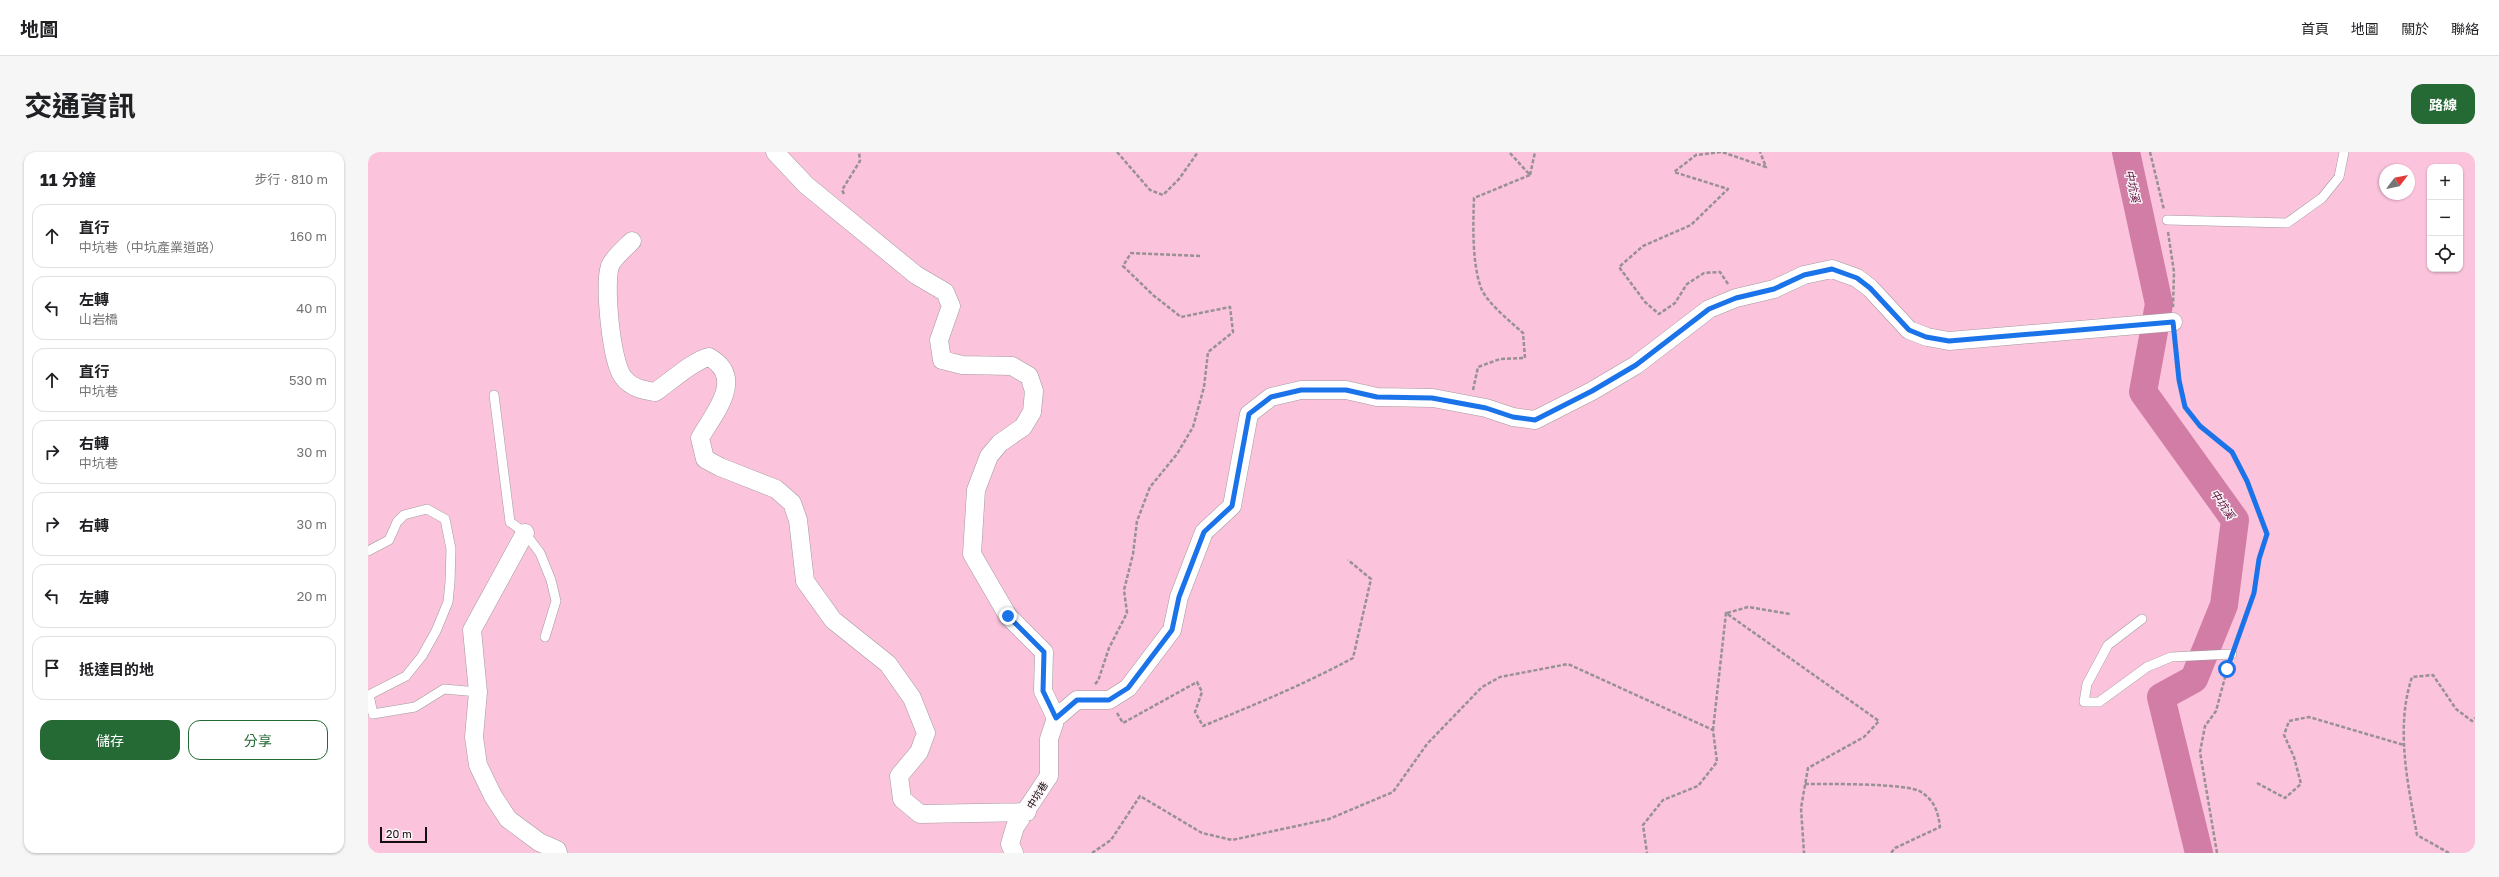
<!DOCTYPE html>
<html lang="zh-TW">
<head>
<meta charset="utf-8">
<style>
	:root { --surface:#fff; --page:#f6f6f6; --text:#202124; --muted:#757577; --line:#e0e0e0; --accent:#256935 }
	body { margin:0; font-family:"Golos Text","Noto Sans TC",sans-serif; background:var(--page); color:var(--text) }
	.controls { position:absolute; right:12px; top:12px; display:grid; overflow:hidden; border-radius:8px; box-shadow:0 1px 3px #0004 }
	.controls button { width:36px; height:36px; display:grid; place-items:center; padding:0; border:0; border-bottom:1px solid var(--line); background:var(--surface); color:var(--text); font:20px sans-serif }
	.compass { position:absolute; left:2011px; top:12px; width:36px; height:36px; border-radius:50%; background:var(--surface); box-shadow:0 1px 3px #0004; rotate:58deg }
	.scale { position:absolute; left:12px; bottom:10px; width:47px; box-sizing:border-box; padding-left:4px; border:2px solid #131011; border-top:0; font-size:11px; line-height:14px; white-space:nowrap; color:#131011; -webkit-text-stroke:3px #fdf4f8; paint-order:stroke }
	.stop { position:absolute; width:12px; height:12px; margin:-9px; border:3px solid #1a73e8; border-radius:50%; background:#fff }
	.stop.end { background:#1a73e8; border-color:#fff; box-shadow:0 1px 4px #0008 }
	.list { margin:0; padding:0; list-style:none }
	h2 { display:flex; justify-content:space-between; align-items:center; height:52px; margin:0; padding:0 16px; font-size:17px }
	h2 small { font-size:13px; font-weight:400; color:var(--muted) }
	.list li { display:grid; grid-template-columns:26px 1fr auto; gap:12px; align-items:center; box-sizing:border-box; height:64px; margin:0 8px 8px; padding:0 8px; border:1px solid var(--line); border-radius:12px }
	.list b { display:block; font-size:15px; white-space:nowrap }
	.list p { margin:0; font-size:13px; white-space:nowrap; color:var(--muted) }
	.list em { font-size:13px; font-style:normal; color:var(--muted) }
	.actions { display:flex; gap:8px; padding:12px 16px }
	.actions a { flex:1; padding:9px 0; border:1px solid var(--accent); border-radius:12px; text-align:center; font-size:14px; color:var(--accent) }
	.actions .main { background:var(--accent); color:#fff }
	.icon { flex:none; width:22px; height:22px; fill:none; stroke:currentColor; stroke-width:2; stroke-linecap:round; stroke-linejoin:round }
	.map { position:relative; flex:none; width:2107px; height:701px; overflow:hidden; border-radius:12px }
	header { display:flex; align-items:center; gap:24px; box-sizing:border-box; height:56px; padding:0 20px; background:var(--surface); border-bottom:1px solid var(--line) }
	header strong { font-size:19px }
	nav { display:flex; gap:22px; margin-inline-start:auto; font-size:14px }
	.intro { display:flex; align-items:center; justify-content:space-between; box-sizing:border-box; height:96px; padding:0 24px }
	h1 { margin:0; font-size:28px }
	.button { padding:10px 18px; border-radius:12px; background:var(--accent); color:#fff; font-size:14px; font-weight:700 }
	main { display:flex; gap:24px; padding:0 24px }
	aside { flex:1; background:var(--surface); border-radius:12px; box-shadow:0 1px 3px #0004 }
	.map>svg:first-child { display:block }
	.green { fill:#fbc3dc; fill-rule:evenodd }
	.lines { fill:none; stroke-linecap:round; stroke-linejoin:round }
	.river { stroke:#d17da5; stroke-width:28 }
	.lane-casing { stroke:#a29a9d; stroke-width:10 }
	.street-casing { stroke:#a29a9d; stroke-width:19 }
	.path { stroke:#989194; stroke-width:2.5; stroke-dasharray:4 2; stroke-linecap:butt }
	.lane { stroke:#fff; stroke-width:9 }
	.street { stroke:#fff; stroke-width:18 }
	.route { stroke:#1a73e8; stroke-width:5 }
	.labels { text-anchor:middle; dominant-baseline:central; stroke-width:3; stroke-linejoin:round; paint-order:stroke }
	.street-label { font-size:10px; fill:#131011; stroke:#fdf4f8 }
	.water-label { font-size:11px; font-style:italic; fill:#570a38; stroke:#fdf4f8 }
</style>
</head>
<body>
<header>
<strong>地圖</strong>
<nav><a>首頁</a><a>地圖</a><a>關於</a><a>聯絡</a></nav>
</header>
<div class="intro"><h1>交通資訊</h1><a class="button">路線</a></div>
<main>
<aside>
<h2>11 分鐘<small>步行 · 810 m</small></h2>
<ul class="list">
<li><svg class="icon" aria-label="ahead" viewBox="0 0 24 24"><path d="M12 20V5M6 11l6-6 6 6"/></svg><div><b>直行</b><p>中坑巷（中坑產業道路）</p></div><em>160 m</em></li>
<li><svg class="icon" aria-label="left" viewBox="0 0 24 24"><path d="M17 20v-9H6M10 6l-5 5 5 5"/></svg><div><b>左轉</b><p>山岩橋</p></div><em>40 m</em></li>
<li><svg class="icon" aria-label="ahead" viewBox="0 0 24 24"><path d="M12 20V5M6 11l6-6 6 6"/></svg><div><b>直行</b><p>中坑巷</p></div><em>530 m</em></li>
<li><svg class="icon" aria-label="right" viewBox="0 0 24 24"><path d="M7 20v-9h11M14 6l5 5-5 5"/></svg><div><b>右轉</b><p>中坑巷</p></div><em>30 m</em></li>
<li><svg class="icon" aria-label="right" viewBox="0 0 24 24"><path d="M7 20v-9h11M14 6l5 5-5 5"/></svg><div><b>右轉</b></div><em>30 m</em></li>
<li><svg class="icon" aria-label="left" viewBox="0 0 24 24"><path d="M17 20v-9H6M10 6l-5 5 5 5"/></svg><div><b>左轉</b></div><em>20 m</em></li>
<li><svg class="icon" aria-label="arrive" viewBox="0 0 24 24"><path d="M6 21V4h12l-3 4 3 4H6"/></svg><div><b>抵達目的地</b></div></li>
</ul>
<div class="actions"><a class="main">儲存</a><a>分享</a></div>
</aside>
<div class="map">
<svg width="2107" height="701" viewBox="0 0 2107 701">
	<rect width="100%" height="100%" fill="#fdf4f8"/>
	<path class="green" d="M0 0H2107V701H0ZM2062 15H2092V117H2062ZM2017 18H2041V42H2017Z"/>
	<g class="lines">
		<path class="river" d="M1758 0 1791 152 1775 240 1867 368 1856 453 1826 527 1793 545 1831 701"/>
		<g class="lane-casing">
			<path id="lane" d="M1799 68 1919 71 1954 46 1971 25 1976 0
				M126 243 142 370 157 381 172 401 183 428 188 449 177 485
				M0 399 21 388 29 370 36 363 59 357 77 367 83 397 82 430 80 450 68 479 54 504 38 524 1 543 5 562 47 555 76 537 110 540
				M1774 467 1740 493 1719 532 1716 550H1731L1779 515 1803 505 1864 502"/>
		</g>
		<g class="street-casing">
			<path id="street" d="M407 0 438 33 548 123 577 140 583 154 571 188 574 208 594 213 644 214 661 224 666 239 664 260 655 275 632 291 621 304 608 338 604 402 640 464 676 500 675 539 688 566
				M264 89C258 95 245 106 242 114 236 132 243 210 255 225 263 236 275 238 287 240 302 230 326 208 341 205 378 226 346 261 332 286L337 307 352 315 408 337 424 351 430 368 437 429 465 468 520 512 544 546 558 581 551 600 531 624 534 647 552 662 659 660
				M157 381 104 478 110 540 106 585 110 613 125 644 140 667 171 690 189 698 190 701
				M646 701 642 692 647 675 681 624V587L688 566 709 548H741L760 536 804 478 811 445 836 380 864 354 881 262 903 245 933 238H978L1009 245 1065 246 1118 256 1145 265 1167 268 1224 239 1268 213 1341 157 1368 146 1406 137 1436 123 1464 117 1489 126 1502 136 1541 178 1559 185 1581 189 1805 170"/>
		</g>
		<path class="path" d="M749 0 782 38 795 43 811 27 830 0
			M1782 0 1796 58
			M1162 23 1167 0
			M476 42 474 38 492 9 491 0
			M1800 80 1806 120 1805 155
			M1360 132 1352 120 1336 121 1319 132 1307 151 1291 162 1277 150 1251 115 1275 94 1323 73 1360 37 1306 20 1328 3 1354 0 1398 15 1392 0
			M1807 186 1811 228 1817 255 1832 274 1864 300 1879 329 1899 382 1891 407 1886 441 1868 491
			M1105 238 1110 215 1132 207 1157 206 1155 181C1143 170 1119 151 1113 136 1104 111 1105 73 1106 46L1162 23 1141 0
			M1359 461 1380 455 1422 462
			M727 532 730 529 741 496 759 461 756 438 765 402 769 369 782 335 809 302 825 275 836 235 840 200 865 180 862 155 813 165 785 143 755 114 763 101 832 104
			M749 561 755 571 829 530 834 540 827 560 835 574C886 553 937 532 985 506L1003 427 980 408
			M1345 578 1358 461 1511 569 1496 585 1440 616 1433 656 1436 701
			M1889 631 1917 646 1933 632 1926 605 1916 583 1921 569 1941 565 2036 593
			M1437 632C1457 632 1541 631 1553 640 1567 649 1570 660 1572 675L1527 696 1523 701
			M724 701 743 688 772 644 834 681 864 688 961 667 1025 640 1059 592 1114 535 1132 525 1200 512 1345 578 1349 610 1330 634 1295 648 1275 673 1279 701
			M1849 701 1832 600 1837 574 1848 559 1860 514
			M2081 701 2049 683C2040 632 2027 576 2044 525L2065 523 2088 557 2104 569 2107 566"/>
		<use href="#lane" class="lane"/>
		<use href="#street" class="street"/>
	</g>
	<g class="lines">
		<path class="route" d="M640 464 676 500 675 539 688 566 709 548H741L760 536 804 478 811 445 836 380 864 354 881 262 903 245 933 238H978L1009 245 1064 246 1118 256 1145 265 1167 268 1224 239 1268 213 1341 157 1368 146 1406 137 1436 123 1464 117 1489 126 1502 136 1541 178 1558 185 1581 189 1805 170 1811 228 1817 255 1832 274 1864 300 1879 329 1899 382 1891 407 1886 441 1859 517"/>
	</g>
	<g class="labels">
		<g class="street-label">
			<text transform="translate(669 643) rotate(-58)">中坑巷</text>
		</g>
		<g class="water-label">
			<text transform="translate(1765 34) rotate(78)">中坑溪</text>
			<text transform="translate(1855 352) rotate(56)">中坑溪</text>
		</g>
	</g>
</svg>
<div class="controls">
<button>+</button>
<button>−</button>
<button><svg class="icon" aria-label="locate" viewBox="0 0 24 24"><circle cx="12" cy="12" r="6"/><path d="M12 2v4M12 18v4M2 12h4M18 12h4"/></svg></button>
</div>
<svg class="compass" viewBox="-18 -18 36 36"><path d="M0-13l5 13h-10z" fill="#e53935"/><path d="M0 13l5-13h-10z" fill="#757577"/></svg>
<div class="scale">20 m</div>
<div class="stop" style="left:1859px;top:517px"></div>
<div class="stop end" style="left:640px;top:464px"></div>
</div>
</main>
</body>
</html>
